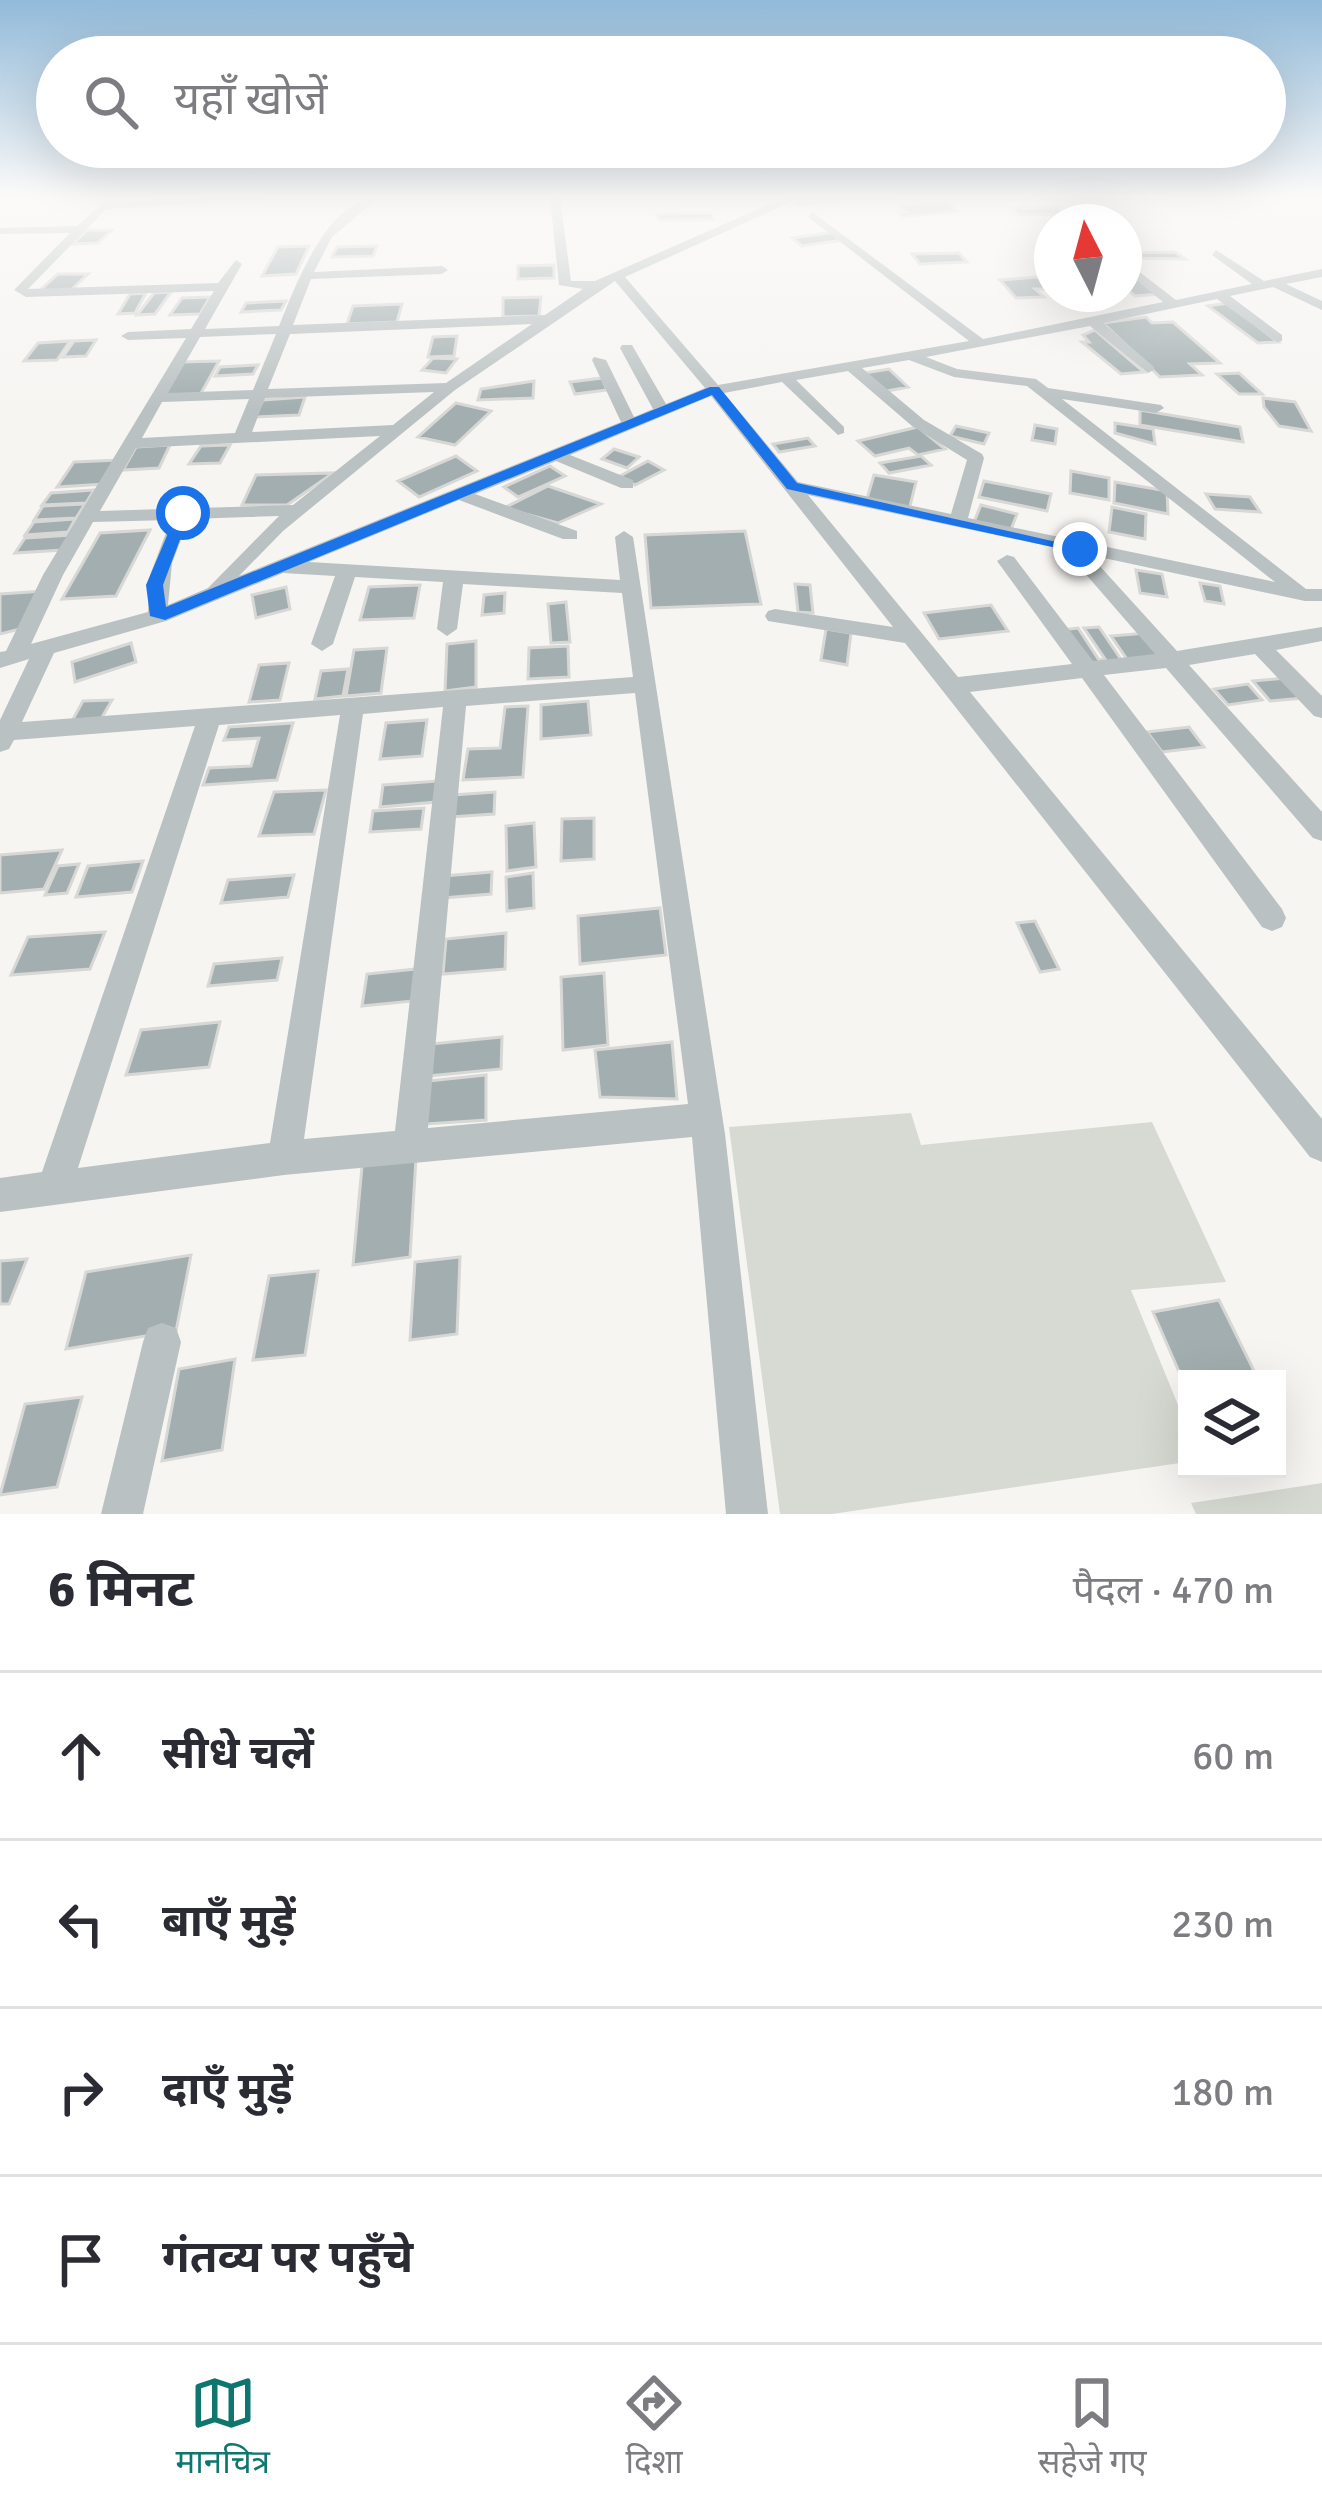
<!DOCTYPE html>
<html lang="hi">
<head>
<meta charset="utf-8">
<style>
	:root { --surface:#fff; --page:#f2f2f3; --text:#2b2b33; --muted:#7c7c81; --line:#e1e1e2; --accent:#0f766e }
	body { margin:0; font-family:Signika,"Noto Sans Devanagari",sans-serif; background:var(--page); color:var(--text) }
	.controls { position:absolute; right:36px; bottom:36px; display:grid; overflow:hidden; border-radius:0px; box-shadow:0 12px 48px #0002 }
	.controls button { width:108px; height:108px; display:grid; place-items:center; padding:0; border:0; border-bottom:3px solid var(--line); background:var(--surface); color:var(--text); font:60px sans-serif }
	.compass { position:absolute; left:1034px; top:204px; width:108px; height:108px; border-radius:50%; background:var(--surface); box-shadow:0 12px 48px #0002; rotate:354deg }
	.stop { position:absolute; width:36px; height:36px; margin:-27px; border:9px solid #1a73e8; border-radius:50%; background:#fff }
	.stop.end { background:#1a73e8; border-color:#fff; box-shadow:0 3px 12px #0008 }
	.list { margin:0; padding:0; list-style:none }
	h2 { display:flex; justify-content:space-between; align-items:center; height:156px; margin:0; padding:0 48px; font-size:51px }
	h2 small { font-size:39px; font-weight:400; color:var(--muted) }
	.list li { display:grid; grid-template-columns:78px 1fr auto; gap:36px; align-items:center; box-sizing:border-box; height:168px; padding:0 48px; border-top:3px solid var(--line) }
	.list b { display:block; font-size:45px; white-space:nowrap }
	.list em { font-size:39px; font-style:normal; color:var(--muted) }
	.icon { flex:none; width:66px; height:66px; fill:none; stroke:currentColor; stroke-width:2; stroke-linecap:round; stroke-linejoin:round }
	.map { position:relative; flex:none; width:1322px; height:1514px; overflow:hidden }
	.search { position:absolute; background:var(--surface); box-shadow:0 12px 48px #0002; left:36px; right:36px; top:36px; height:132px; display:flex; align-items:center; gap:30px; box-sizing:border-box; padding:0 42px; border-radius:66px; color:var(--muted); font-size:45px }
	.sheet { height:828px; background:var(--surface) }
	nav { display:flex; justify-content:space-around; align-items:center; box-sizing:border-box; height:168px; border-top:3px solid var(--line); background:var(--surface); font-size:33px; color:var(--muted) }
	nav a { display:grid; justify-items:center; gap:6px }
	nav .on { color:var(--accent) }
	.map>svg:first-child { display:block }
	.green { fill:#d7dad2 }
	.building { fill:#a2aeaf; stroke:#d7d7d5; stroke-width:3 }
	.lines { fill:none; stroke-linecap:round; stroke-linejoin:round }
	.minor { fill:#bac1c2; fill-rule:evenodd }
	.route { fill:#1a73e8 }
</style>
</head>
<body>
<div class="map">
<svg width="1322" height="1514" viewBox="0 0 1322 1514">
	<rect width="100%" height="100%" fill="#f6f5f2"/>
	<path class="green" d="M911 1113 921 1145 1152 1122 1226 1282 1131 1290 1187 1427V1462L832 1514H780L729 1127Z
		M1322 1483V1514H1196L1191 1503Z"/>
	<path class="building" d="M948 202 958 211 903 217 899 212H906L898 204Z
		M1058 207 1066 214 1019 215 1012 208Z
		M711 213 713 219 659 220 657 214Z
		M87 230H112L98 243 73 244Z
		M833 232 843 240 802 246 792 238Z
		M309 246 296 274 262 276 278 247Z
		M377 246 373 256 332 257 337 247Z
		M1175 252 1185 259 1124 258V253Z
		M959 253 967 262 920 264 912 254Z
		M554 265V278L518 279V266Z
		M1132 272 1160 294 1135 296 1124 287V273Z
		M58 274H88L70 291H39Z
		M1038 277 1052 289H1035L1044 297 1016 298 1000 280Z
		M171 292 155 314 137 315 154 293Z
		M146 293 135 313 118 314 130 294Z
		M210 297 200 314 170 315 182 298Z
		M541 297 539 316 503 317V298Z
		M286 301 281 310 241 312 246 303Z
		M1228 303 1278 342 1258 343 1208 306Z
		M402 304 397 322 347 324 353 306Z
		M1146 317 1152 323 1173 322 1220 363 1190 364 1202 375 1160 377 1103 323Z
		M1095 330 1144 372 1121 374 1082 342H1089L1083 335Z
		M457 336 454 356 428 357 433 337Z
		M96 340 86 356 63 357 74 341Z
		M70 341 57 360 24 361 38 343Z
		M433 358 457 359 446 373 422 370Z
		M219 361 200 395 158 396 180 362Z
		M258 365 253 374 215 376 220 367Z
		M889 369 908 387 882 392 864 373Z
		M1239 373 1262 394H1239L1217 374Z
		M602 378 607 390 575 394 570 382Z
		M534 381 533 398 478 400 481 389Z
		M305 397 299 415 255 417 263 400Z
		M1263 398 1295 402 1311 431 1279 426 1264 407Z
		M456 403 491 411 455 445 418 437Z
		M1140 410 1240 427 1243 442 1140 425Z
		M1115 423 1153 429 1155 444 1115 433Z
		M1035 425 1057 429 1055 444 1032 440Z
		M956 426 989 433 984 444 950 436Z
		M918 427 945 449 918 455 909 448 875 456 858 441Z
		M808 438 815 446 779 452 773 444Z
		M170 445 159 468 123 470 136 447Z
		M230 445 220 463 189 464 201 446Z
		M614 449 639 457 627 468 602 459Z
		M456 456 477 471 419 497 398 481Z
		M921 456 931 465 889 473 880 463Z
		M120 460 105 484 57 487 74 462Z
		M648 461 664 470 635 485 620 476Z
		M550 466 565 476 518 497 504 487Z
		M1071 471 1109 478V500L1070 493Z
		M333 473 287 505H242L256 475Z
		M874 475 916 482 909 510 866 502Z
		M984 481 1051 494 1047 511 979 497Z
		M1115 482 1167 491 1168 514 1114 503Z
		M548 486 601 504 558 523 504 508Z
		M94 490 86 503 42 505 51 493Z
		M1206 494 1250 497 1260 512 1215 509Z
		M85 504 76 518 34 520 43 506Z
		M981 505 1017 514 1010 532 974 522Z
		M1112 507 1146 514 1145 539 1109 532Z
		M75 519 68 532 25 535 34 522Z
		M150 530 116 596 62 599 100 533Z
		M745 531 761 604 651 608 645 535Z
		M72 535 63 550 15 553 25 538Z
		M1136 570 1162 574 1167 597 1140 593Z
		M1200 583 1220 586 1224 604 1205 601Z
		M795 584 810 585 813 613 798 612Z
		M420 585 414 618 360 620 369 587Z
		M286 587 290 609 256 618 252 595Z
		M45 591 24 628 0 634V594Z
		M505 593 504 613 482 615 484 595Z
		M566 602 570 642 551 643 548 604Z
		M991 605 1008 631 939 639 924 613Z
		M1099 627 1124 664 1087 667 1062 630 1078 628 1099 660 1105 659 1084 628Z
		M826 629 851 633 847 665 821 660Z
		M1147 633 1166 658 1129 662 1111 636Z
		M476 641V687L445 691 447 644Z
		M131 643 136 662 75 682 72 662Z
		M568 646 569 677 528 679 529 648Z
		M387 648 381 693 346 696 354 650Z
		M289 663 280 700 249 702 259 665Z
		M348 669 343 696 315 699 321 671Z
		M1286 678 1304 698 1270 701 1253 681Z
		M1248 684 1262 700 1228 705 1214 689Z
		M112 700 101 719 72 721 83 701Z
		M588 701 591 735 541 739V705Z
		M528 706 523 777 463 780 468 749 500 748 505 707Z
		M427 720 422 756 380 759 386 723Z
		M293 723 277 780 203 785 209 768 251 766 259 738 224 740 229 727Z
		M1189 727 1204 747 1162 752 1147 732Z
		M438 781 436 802 380 807 383 785Z
		M326 790 314 834 259 836 274 792Z
		M495 792 494 814 451 817 453 795Z
		M424 808 421 829 370 832 373 811Z
		M594 818V859L561 861 562 819Z
		M534 823 536 867 507 871 506 826Z
		M62 850 44 889 0 893V855Z
		M143 861 132 892 76 897 88 866Z
		M79 864 67 893 45 895 58 866Z
		M492 872 491 894 442 898 444 876Z
		M533 873 534 908 507 911 506 877Z
		M294 875 288 897 221 903 228 880Z
		M660 908 666 955 580 964 578 916Z
		M1035 921 1059 969 1040 972 1017 923Z
		M105 932 90 969 11 975 28 937Z
		M506 933 505 969 443 974 446 939Z
		M282 958 277 980 208 986 214 964Z
		M416 969 413 1001 362 1006 367 974Z
		M604 973 608 1045 563 1050 561 977Z
		M220 1022 209 1067 126 1075 141 1030Z
		M502 1037 501 1069 428 1076 431 1044Z
		M672 1042 677 1099 600 1097 595 1050Z
		M486 1075V1120L426 1124 428 1081Z
		M416 1158 410 1257 353 1265 362 1166Z
		M191 1255 176 1331 66 1349 86 1272Z
		M460 1257 457 1334 410 1340 415 1262Z
		M27 1259 9 1304H0V1261Z
		M318 1271 305 1355 253 1360 269 1276Z
		M1219 1300 1258 1379H1187V1390L1153 1312Z
		M235 1359 222 1450 162 1461 179 1369Z
		M82 1397 57 1487 0 1495 25 1404Z"/>
	<g class="lines">
		<path class="minor" d="M210 198H296L106 209 28 289 218 283 236 260 242 264 205 329 279 326C295 287 327 198 378 198L332 237 314 272 442 266 448 270 442 274 311 279 293 325 545 315 583 289 559 285 550 198H560L571 281H595L783 198H926L796 206 791 202 625 277 718 385 969 341 808 217 812 212 983 339 1163 302 1124 270V260L1176 300 1252 284 1212 255 1216 250 1264 281 1322 269V277L1286 284 1322 301V310L1273 287 1230 296 1282 335V341L1277 342 1217 299 1103 323 1153 366 1155 369 1148 373 1090 326 926 357 957 369 1036 379 1048 388 1161 405 1164 408 1156 413 1062 399 1306 589H1322V601H1305L808 495 958 677 1072 664 997 561 1007 555 1014 557 1093 661 1155 654 1083 571 1080 567 1090 561 1097 563 1177 651 1322 627V641L1276 650 1322 696V718L1314 716 1255 654 1189 665 1322 812V841L1313 838 1166 668 1104 675 1282 909 1286 918 1282 927 1272 931 1262 927 1082 678 970 692 1322 1119V1162L1310 1157 905 643 768 621 765 616 768 611 775 609 893 627 711 396 570 455 633 480V488H621L556 461 475 494 577 531V539H563L459 500 309 562 620 580 615 537 624 531 633 537 725 1134 768 1514H726L692 1137 284 1175 0 1212V1178L42 1172 195 726 14 740 9 749 0 752V720L29 659 0 668V652L6 651 43 575 186 338 128 340 121 336 128 332 191 329 214 291 26 297 14 290 70 233 0 234V228L77 226 103 203ZM615 281 705 388 666 404 632 345H622L620 348 653 409 634 417 606 360 594 357 592 360 621 422 239 576 283 531 455 390ZM532 324 446 383 268 389 290 334ZM276 334 253 390 168 393 200 337ZM909 360 954 377 1027 386 1275 582 968 518 984 458 982 454 924 420 862 368ZM848 371 912 426 967 460 951 514 798 482 724 393 782 382 838 435 844 433V427L796 380ZM434 392 393 425 252 432 265 398ZM249 399 235 433 142 438 162 402ZM380 436 293 505 100 511 136 448ZM279 516 208 588 168 605 172 563 189 519ZM171 520 150 575 148 612 31 644 63 575 93 522ZM283 573 335 576 311 644 322 651 333 644 355 577 443 582 437 629 447 636 457 629 463 584 622 593 633 677 22 722 54 653 166 621ZM635 693 688 1104 428 1128 466 706ZM443 707 395 1131 304 1139 363 714ZM340 715 270 1143 78 1168 219 725Z
			M162 1323 176 1328 181 1342 143 1514H101L143 1342 148 1328Z"/>
	</g>
	<linearGradient id="sky" x2="0" y2="1"><stop stop-color="#92bad9"/><stop offset="0.48" stop-color="#fbfaf9"/><stop offset="1" stop-color="#fbfaf9" stop-opacity="0"/></linearGradient>
	<rect width="1322" height="410" fill="url(#sky)"/>
	<path class="route" d="M710 387H719L797 483 1087 549 1080 553 787 489 712 395 165 620 150 616 146 585 178 510 190 513 163 585 166 607Z"/>
</svg>
<div class="controls">
<button><svg class="icon" aria-label="layers" viewBox="0 0 24 24"><path d="M12 4l9 5-9 5-9-5zM3 14l9 5 9-5"/></svg></button>
</div>
<svg class="compass" viewBox="-18 -18 36 36"><path d="M0-13l5 13h-10z" fill="#e53935"/><path d="M0 13l5-13h-10z" fill="#7c7c81"/></svg>
<div class="stop" style="left:183px;top:513px"></div>
<div class="stop end" style="left:1080px;top:549px"></div>
<div class="search"><svg class="icon" aria-label="search" viewBox="0 0 24 24"><circle cx="10" cy="10" r="6"/><path d="M15 15l6 6"/></svg>यहाँ खोजें</div>
</div>
<section class="sheet">
<h2>6 मिनट<small>पैदल · 470 m</small></h2>
<ul class="list">
<li><svg class="icon" aria-label="ahead" viewBox="0 0 24 24"><path d="M12 20V5M6 11l6-6 6 6"/></svg><div><b>सीधे चलें</b></div><em>60 m</em></li>
<li><svg class="icon" aria-label="left" viewBox="0 0 24 24"><path d="M17 20v-9H6M10 6l-5 5 5 5"/></svg><div><b>बाएँ मुड़ें</b></div><em>230 m</em></li>
<li><svg class="icon" aria-label="right" viewBox="0 0 24 24"><path d="M7 20v-9h11M14 6l5 5-5 5"/></svg><div><b>दाएँ मुड़ें</b></div><em>180 m</em></li>
<li><svg class="icon" aria-label="arrive" viewBox="0 0 24 24"><path d="M6 21V4h12l-3 4 3 4H6"/></svg><div><b>गंतव्य पर पहुँचे</b></div></li>
</ul>
</section>
<nav>
<a class="on"><svg class="icon" aria-label="map" viewBox="0 0 24 24"><path d="M3 6l6-2 6 2 6-2v14l-6 2-6-2-6 2zM9 4v14M15 6v14"/></svg>मानचित्र</a>
<a><svg class="icon" aria-label="directions" viewBox="0 0 24 24"><path d="M12 3l9 9-9 9-9-9zM9 14v-3h6M13 9l2 2-2 2"/></svg>दिशा</a>
<a><svg class="icon" aria-label="saved" viewBox="0 0 24 24"><path d="M7 4h10v16l-5-4-5 4z"/></svg>सहेजे गए</a>
</nav>
</body>
</html>
